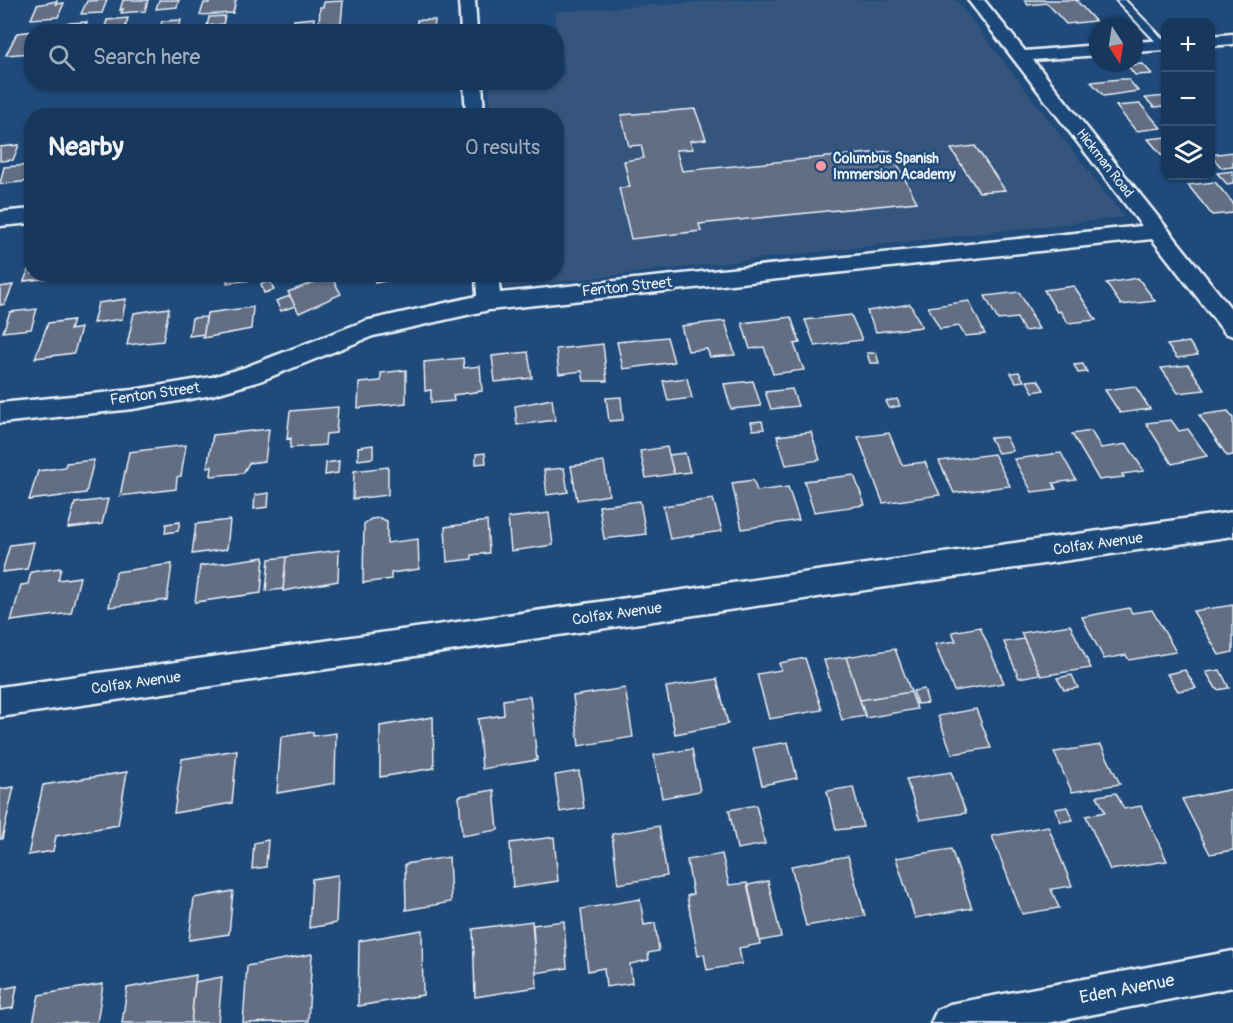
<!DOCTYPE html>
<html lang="en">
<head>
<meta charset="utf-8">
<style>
	:root { --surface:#17385c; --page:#203f62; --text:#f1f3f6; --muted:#9eacbb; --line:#365272 }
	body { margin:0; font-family:Pangolin,sans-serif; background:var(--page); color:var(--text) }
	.controls { position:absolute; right:18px; top:18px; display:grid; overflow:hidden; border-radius:12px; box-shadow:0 2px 4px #0004 }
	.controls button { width:54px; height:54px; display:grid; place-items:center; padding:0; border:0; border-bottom:2px solid var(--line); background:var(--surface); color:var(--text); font:30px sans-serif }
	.compass { position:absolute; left:1089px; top:18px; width:54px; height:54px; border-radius:50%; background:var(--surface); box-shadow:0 2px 4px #0004; rotate:168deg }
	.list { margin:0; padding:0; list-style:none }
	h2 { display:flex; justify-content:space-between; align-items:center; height:78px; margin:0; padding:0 24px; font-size:26px }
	h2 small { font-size:20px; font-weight:400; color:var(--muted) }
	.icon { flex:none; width:33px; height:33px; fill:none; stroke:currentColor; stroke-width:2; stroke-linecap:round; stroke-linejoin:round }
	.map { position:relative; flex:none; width:1233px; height:1023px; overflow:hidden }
	.search { position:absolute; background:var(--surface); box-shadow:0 2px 4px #0004; left:24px; top:24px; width:540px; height:66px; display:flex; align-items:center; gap:15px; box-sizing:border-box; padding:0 21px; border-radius:24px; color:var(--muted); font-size:22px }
	.panel { position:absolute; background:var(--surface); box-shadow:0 2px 4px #0004; left:24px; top:108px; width:540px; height:174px; border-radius:24px }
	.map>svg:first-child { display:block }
	.built { fill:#34547d }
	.building { fill:#646d84; stroke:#e8f1f8; stroke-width:1.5 }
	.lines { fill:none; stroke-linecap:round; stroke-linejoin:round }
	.service-casing { stroke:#e8f1f8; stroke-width:4 }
	.minor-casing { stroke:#e8f1f8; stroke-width:5 }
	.service { fill:#1f4a7a; fill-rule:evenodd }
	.minor { fill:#1f4a7a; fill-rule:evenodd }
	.poi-dot { fill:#ff9aa2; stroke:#1f4a7a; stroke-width:2 }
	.labels { text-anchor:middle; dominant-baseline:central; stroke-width:5; stroke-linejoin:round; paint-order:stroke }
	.far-poi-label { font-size:14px; font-weight:bold; fill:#e8f1f8; stroke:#1f4a7a; text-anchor:start }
	.far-street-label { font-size:14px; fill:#e8f1f8; stroke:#1f4a7a }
	.street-label { font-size:15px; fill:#e8f1f8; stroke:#1f4a7a }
	.near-street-label { font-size:18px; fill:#e8f1f8; stroke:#1f4a7a }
</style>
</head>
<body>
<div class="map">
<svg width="1233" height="1023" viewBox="0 0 1233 1023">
	<rect width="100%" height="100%" fill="#1f4a7a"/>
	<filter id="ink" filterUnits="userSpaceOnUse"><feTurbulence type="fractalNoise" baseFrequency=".0167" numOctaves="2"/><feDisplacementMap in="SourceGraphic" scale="12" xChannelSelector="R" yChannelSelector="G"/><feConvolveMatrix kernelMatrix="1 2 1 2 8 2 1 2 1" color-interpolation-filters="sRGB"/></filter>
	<g filter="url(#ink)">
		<path class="built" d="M728 0H956L1124 217 504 288 503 275 556 274V116L491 115 489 83 556 82 557 76 565 75 554 12Z"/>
		<path class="building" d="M107 0 102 13 81 14 87 1Z
			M123 0H148L145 11 121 13 123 9 120 10Z
			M159 0H179L177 7 156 9Z
			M209 0H236L233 13 200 15 204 3H209Z
			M1024 0H1080H1076L1095 21 1066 24 1047 3 1028 5Z
			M57 1 56 4 64 3 58 17 31 19 37 5Z
			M343 1 341 23 319 25 320 7H323L324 2Z
			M225 16 223 24 207 26 209 17Z
			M128 18 125 28 104 30 107 20Z
			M314 18 313 29 292 31 294 20Z
			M181 20 178 32H159L162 21Z
			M417 20H435L434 30 416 31Z
			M87 22 83 32H63L66 23Z
			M46 30 32 32V53L6 55 17 33Z
			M1143 64 1152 74 1135 75 1127 65Z
			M1120 79H1128L1138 91 1104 96 1091 82Z
			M1166 96V106L1154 107 1145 98Z
			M1140 104 1161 128 1136 131 1116 106Z
			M695 109 706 139 690 141 693 149 676 150 682 171 890 151 917 202 699 224 701 231 631 239 619 188 630 187 624 161 644 158 641 145 629 146 621 115Z
			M1166 137V160L1148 139Z
			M19 145 13 160 0 161V147Z
			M975 146 1005 190 979 192 951 149Z
			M1233 152V167L1222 168 1210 155Z
			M32 165V181L0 184 4 167Z
			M1233 171V183L1227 184 1217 173Z
			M1215 182 1233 203V213L1212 215 1188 185Z
			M32 261V274H60L59 277 24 281Z
			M228 274H252L251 280 227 283Z
			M375 274H385L386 281 375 283Z
			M385 274H430L386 281Z
			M331 276 341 294 299 313 288 292Z
			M1138 278 1155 301 1121 305 1106 283Z
			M270 281 274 290 264 293 261 284Z
			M13 285 5 304 0 305V287Z
			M1074 286 1096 320 1068 323 1060 311 1057 312 1044 290Z
			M1019 292 1033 316H1031L1039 329 1024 331 1017 318 998 320 985 296Z
			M290 296 295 306 281 311 276 301Z
			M126 299 122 319 93 323 98 303Z
			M969 301 985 334 965 336 959 326 940 329 928 307Z
			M910 304 922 327 876 332 867 311Z
			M253 307 251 329 203 338 207 313Z
			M169 308 163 341 127 345 134 313Z
			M37 309 31 329 3 332 10 312Z
			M851 315 862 340 815 346 805 320Z
			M206 317 204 334 189 336 192 318Z
			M791 317 800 343 794 344 804 370 773 374 764 347 750 349 742 323Z
			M73 320 70 330 81 328 74 353 35 358 48 323Z
			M725 321 735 355 710 357 707 349 688 351 681 326Z
			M667 337 674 362 623 369 617 342Z
			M1189 342 1198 355 1177 358 1167 345Z
			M603 344 607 381H584L582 371 559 374 556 349Z
			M528 352 532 378 495 382 492 356Z
			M867 353H876L879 363H870Z
			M463 358 464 368 480 366 482 391 453 395 454 401 431 403V390L425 391 424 362Z
			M1083 364 1087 372 1078 373 1074 365Z
			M1188 365 1205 390 1178 393 1161 368Z
			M406 370V403L358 408 359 383 381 381V373Z
			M1019 372 1024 381 1016 382 1011 373Z
			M687 378 692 398 668 401 663 381Z
			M1038 380 1044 390 1033 392 1027 381Z
			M753 381 761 406 731 409 724 384Z
			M1135 386 1150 409 1120 413 1105 390Z
			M792 389 798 406 771 409 765 392Z
			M621 397 623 420 609 421 606 398Z
			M552 399 555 420 517 425 515 406Z
			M897 399 900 406 889 408 886 401Z
			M338 407 336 433 326 434 325 445 290 448 291 438 287 439 290 411Z
			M1228 411 1233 418V455L1227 456 1199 415Z
			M1171 420 1179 431 1188 429 1207 456 1172 464 1146 423Z
			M762 421 764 429 753 430 751 422Z
			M269 429 265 461 249 463 243 473 211 476 212 466 207 467 213 435Z
			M1091 431 1101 448 1127 444 1144 471 1122 474 1124 477 1099 480 1072 434Z
			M811 432 820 460 786 465 777 436Z
			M889 433 902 465 925 462 940 495 883 503 858 437Z
			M1006 437 1013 451 998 453 990 438Z
			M186 445 181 476 177 477 176 489 120 496 129 452Z
			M373 445V458L358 460V447Z
			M667 447 674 474 646 478 640 451Z
			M485 453 486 463 476 464V454Z
			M685 453 690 472 674 474 669 455Z
			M1061 453 1076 480 1053 483 1056 489 1032 492 1014 459Z
			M994 454 1010 486 954 493 939 461Z
			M94 460 86 493 29 500 38 471 65 467 66 463Z
			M339 461 338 473 325 475 326 463Z
			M604 462 609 495 577 500 571 466Z
			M388 467V495L353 499 354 471Z
			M564 468 568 492 547 495 544 470Z
			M854 475 865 505 814 512 804 481Z
			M753 480 757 491 788 487 799 520 742 529 732 483Z
			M269 493 268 507 254 509 255 495Z
			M108 499 102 524 68 528 75 503Z
			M713 499 722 531 670 539 663 506Z
			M640 501 646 534 604 539 599 506Z
			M549 513 553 545 511 551 508 518Z
			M380 518 387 521V543L418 539 419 569 391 573V579L363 583 364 524 371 519Z
			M230 520 227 549 192 554 196 524Z
			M487 521 489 553 472 555V559L447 562 445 527Z
			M180 522 178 531 165 533 166 524Z
			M34 542 27 569 2 572 10 545Z
			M339 550 338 581 283 591 286 557Z
			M264 557 261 593 195 602 200 566Z
			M286 557 283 589 266 591 269 559Z
			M172 564 167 600 109 607 116 572Z
			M61 568 58 580 80 577 71 613 11 621 21 585 28 584 31 572Z
			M1233 605V652L1219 655 1193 611Z
			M1129 608 1132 613 1152 610 1176 652 1129 660 1126 655 1104 659 1082 617Z
			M1070 625 1091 668 1041 676 1021 633Z
			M980 627 1004 683 954 691 935 644 956 641 952 632Z
			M1024 639 1040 674 1019 678 1004 642Z
			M895 649 911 692 860 700 846 657Z
			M846 657 865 716 842 720 824 660Z
			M805 658 822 710 769 719 757 674 781 670 779 663Z
			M1185 670 1196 688 1178 691 1167 674Z
			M1220 670 1229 688 1217 690 1206 672Z
			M1072 675 1078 688 1064 690 1057 678Z
			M717 679 728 724 675 734 666 687Z
			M625 688 633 737 579 746 573 696Z
			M924 689 928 703 917 704 913 691Z
			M911 692 917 709 866 718 860 700Z
			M530 696 537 760 482 769 478 719 504 715 503 700Z
			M976 709 991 748 952 754 938 716Z
			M433 717 434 768 380 777V726Z
			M313 732V736L336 733 335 783 277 793 281 737Z
			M788 742 797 778 762 785 753 748Z
			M1101 745 1120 784 1072 792 1054 752Z
			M692 749 700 791 662 798 654 755Z
			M237 750 232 803 174 813 182 759Z
			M579 771 584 808 560 812 555 775Z
			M127 772 118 825 56 836 53 851 28 855 43 785Z
			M951 772 966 813 920 820 906 779Z
			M14 787 2 839H0V789Z
			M853 787 863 827 836 830 827 791Z
			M1233 789V850L1210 854 1182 799Z
			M494 790 498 830 462 836 459 796Z
			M1116 793 1124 809 1141 806 1167 861 1110 870 1086 816 1105 812 1097 796Z
			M756 805 765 844 737 849 729 810Z
			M1067 807 1073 820 1061 822 1055 809Z
			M659 826 667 876 618 884 612 834Z
			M1048 826 1072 886 1051 889 1059 908 1022 914 992 836Z
			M554 837 558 881 513 888 510 843Z
			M268 840 266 867 252 869 254 843Z
			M951 849 972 908 915 918 896 858Z
			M722 854 729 885 747 883 760 944 739 948 742 964 707 970 704 954 698 956 687 896 693 894 687 860Z
			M848 856 865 916 806 926 791 866Z
			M449 857 451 902 406 910 405 864Z
			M338 875 336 923 309 928 312 879Z
			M768 881 781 937 760 941 748 885Z
			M233 891 229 934 189 940 194 898Z
			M640 899 644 925 655 923 659 951 648 953 649 960 630 964 632 983 606 987 604 968 588 971 581 909Z
			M532 921 537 987 475 997 473 929Z
			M564 921 567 968 536 973 533 925Z
			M422 930 423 995 358 1006 359 941Z
			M312 954 308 1021 243 1023 247 966Z
			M196 975 191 1023H122L127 988Z
			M222 977 218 1023H191L195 982Z
			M103 984 97 1023H33L39 995Z
			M17 986 13 1008 0 1010 2 989Z"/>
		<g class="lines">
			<g class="service-casing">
				<path id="service" d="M1116 0H1125L1166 42V47H1161Z"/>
			</g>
			<g class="minor-casing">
				<path id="minor" d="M459 0H475L477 32H461Z
					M968 0H984L1025 51 1098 45V55L1033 60 1233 311V336L1225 333 1152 239 489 310 373 336 260 381 212 395 133 409 0 423V403L133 390 212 377 243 368 365 321 477 296 476 274H498L500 293 1142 226Z
					M1233 34V44L1210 46V36Z
					M1166 40V50L1134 52V42Z
					M464 82H482L484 116H466Z
					M32 209V223L0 226V212Z
					M1233 512V536L0 717V687Z
					M1233 951V987L1048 1023H931L937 1010 950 1004Z"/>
			</g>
			<use href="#service" class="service"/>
			<use href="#minor" class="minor"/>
		</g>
	</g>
	<circle class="poi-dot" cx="821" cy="166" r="6"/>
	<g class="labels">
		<g class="far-poi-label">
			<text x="833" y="158">Columbus Spanish<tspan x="833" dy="16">Immersion Academy</tspan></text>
		</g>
		<g class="far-street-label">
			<text transform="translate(1105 163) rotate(52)">Hickman Road</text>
		</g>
		<g class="street-label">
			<text transform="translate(627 287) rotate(-6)">Fenton Street</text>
			<text transform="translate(155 394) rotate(-8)">Fenton Street</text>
			<text transform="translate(1098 544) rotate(-8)">Colfax Avenue</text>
			<text transform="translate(617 614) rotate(-8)">Colfax Avenue</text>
			<text transform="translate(136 683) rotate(-8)">Colfax Avenue</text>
		</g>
		<g class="near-street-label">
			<text transform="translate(1127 989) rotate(-11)">Eden Avenue</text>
		</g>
	</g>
</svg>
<div class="controls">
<button>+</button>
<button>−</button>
<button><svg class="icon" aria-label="layers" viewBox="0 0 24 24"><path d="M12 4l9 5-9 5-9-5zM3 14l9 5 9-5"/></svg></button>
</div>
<svg class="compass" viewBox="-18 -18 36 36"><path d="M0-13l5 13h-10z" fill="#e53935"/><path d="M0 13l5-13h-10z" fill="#9eacbb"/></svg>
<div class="search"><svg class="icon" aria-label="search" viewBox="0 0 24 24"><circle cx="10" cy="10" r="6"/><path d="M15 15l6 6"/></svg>Search here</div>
<section class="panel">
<h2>Nearby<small>0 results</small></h2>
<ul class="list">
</ul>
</section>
</div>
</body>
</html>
